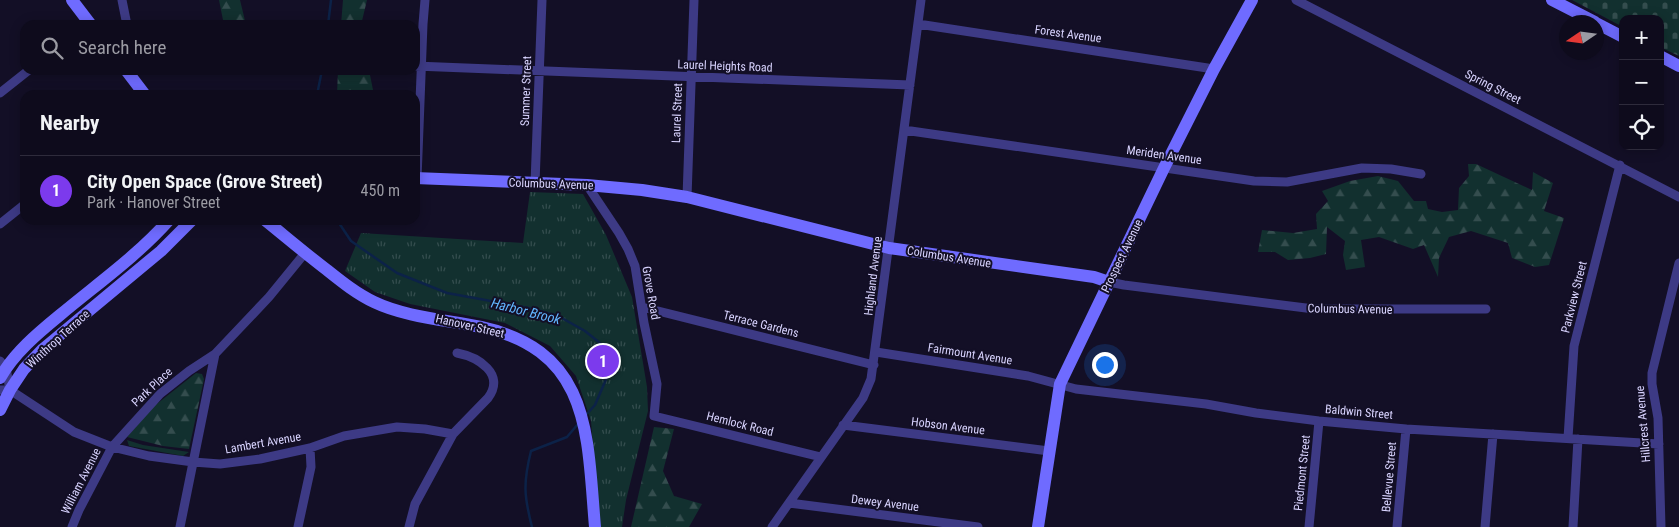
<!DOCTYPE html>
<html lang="en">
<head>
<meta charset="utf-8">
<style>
	:root { --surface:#0e0b1c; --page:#1c1929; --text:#f1f3f6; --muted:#9b9ba3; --line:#2e2b3b; --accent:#7c3aed }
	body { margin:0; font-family:"Roboto Condensed",sans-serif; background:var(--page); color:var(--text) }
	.controls { position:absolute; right:15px; top:15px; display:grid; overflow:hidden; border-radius:10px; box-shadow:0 2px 12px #0003 }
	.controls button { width:45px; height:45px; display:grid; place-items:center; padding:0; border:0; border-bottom:1px solid var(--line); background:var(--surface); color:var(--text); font:25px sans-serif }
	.compass { position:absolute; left:1559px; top:15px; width:45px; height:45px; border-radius:50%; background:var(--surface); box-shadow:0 2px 12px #0003; rotate:257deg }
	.you { position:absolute; left:1104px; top:364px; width:18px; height:18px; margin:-12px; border:4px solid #fff; border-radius:50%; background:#1a73e8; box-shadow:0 0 0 8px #1a73e833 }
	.badge { display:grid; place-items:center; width:32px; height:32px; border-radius:50%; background:var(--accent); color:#fff; font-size:16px; font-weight:700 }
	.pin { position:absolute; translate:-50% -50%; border:2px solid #fff; box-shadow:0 1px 5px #0006 }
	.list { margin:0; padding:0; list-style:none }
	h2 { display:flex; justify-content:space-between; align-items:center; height:65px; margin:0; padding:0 20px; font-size:21px }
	h2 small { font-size:16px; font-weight:400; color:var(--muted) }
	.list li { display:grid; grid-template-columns:32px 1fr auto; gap:15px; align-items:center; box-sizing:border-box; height:70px; padding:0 20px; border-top:1px solid var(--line) }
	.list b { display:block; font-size:19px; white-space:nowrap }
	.list p { margin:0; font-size:16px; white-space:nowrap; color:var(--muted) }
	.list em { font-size:16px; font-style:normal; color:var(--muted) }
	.icon { flex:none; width:28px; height:28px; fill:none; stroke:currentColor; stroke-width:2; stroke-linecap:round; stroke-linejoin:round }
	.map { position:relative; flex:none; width:1679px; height:527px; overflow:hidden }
	.search { position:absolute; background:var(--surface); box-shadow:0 2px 12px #0003; left:20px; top:20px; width:400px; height:55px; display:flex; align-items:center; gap:12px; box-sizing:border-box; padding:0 18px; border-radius:15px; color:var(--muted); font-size:19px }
	.panel { position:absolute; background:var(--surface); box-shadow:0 2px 12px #0003; left:20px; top:90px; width:400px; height:135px; border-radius:15px }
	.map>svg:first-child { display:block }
	.grass { fill:#12302f }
	.forest { fill:url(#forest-firs) }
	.cemetery { fill:url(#cemetery-stones) }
	.park { fill:url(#park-tufts) }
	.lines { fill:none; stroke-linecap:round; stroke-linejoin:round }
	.stream { stroke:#0c2248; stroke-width:2.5 }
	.street { stroke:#3d3a85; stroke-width:9 }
	.secondary { stroke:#6f6bff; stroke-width:12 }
	.labels { text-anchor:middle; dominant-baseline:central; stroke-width:4; stroke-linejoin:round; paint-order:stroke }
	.street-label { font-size:12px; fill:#d9d4ff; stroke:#130f26 }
	.water-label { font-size:14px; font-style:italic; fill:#62b6ff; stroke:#130f26 }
</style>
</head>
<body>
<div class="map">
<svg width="1679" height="527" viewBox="0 0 1679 527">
	<defs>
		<pattern id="forest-firs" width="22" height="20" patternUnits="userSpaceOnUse" patternTransform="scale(1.25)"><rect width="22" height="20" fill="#12302f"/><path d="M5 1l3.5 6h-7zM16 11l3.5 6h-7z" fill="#344d4e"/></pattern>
		<pattern id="cemetery-stones" width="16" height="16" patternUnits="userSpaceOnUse" patternTransform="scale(1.25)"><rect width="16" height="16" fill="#12302f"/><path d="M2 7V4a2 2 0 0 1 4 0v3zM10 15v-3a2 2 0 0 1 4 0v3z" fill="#344d4e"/></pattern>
		<pattern id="park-tufts" width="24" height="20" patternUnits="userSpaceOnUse" patternTransform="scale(1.25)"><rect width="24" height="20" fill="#12302f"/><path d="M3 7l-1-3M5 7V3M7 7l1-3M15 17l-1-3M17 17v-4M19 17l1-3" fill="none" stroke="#344d4e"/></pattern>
	</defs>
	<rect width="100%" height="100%" fill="#130f26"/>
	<path class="grass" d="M127 440 143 445 189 452 183 456 129 446Z"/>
	<path class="forest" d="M219 0H240L246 25H224Z
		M343 0H367L361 25H341Z
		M338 70H369L374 95H337Z
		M1468 164H1476L1532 190 1533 172 1553 183 1544 211 1564 218 1549 265 1535 267 1512 258 1508 243 1471 231 1449 237 1439 258 1438 277 1424 245 1413 249 1379 237 1361 240 1365 267 1346 270 1343 255 1345 241 1327 227 1326 254 1310 258 1288 260 1275 252H1258L1262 230 1293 233 1317 229 1316 214 1328 201 1322 191 1350 181 1378 176 1398 181 1414 201H1426L1428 209 1442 212 1458 210 1459 188 1469 176Z
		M196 373 202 374 204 379 189 449 163 446 127 437 153 407Z
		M654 427 674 429 663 471 674 496 702 504 689 527H631Z"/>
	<path class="cemetery" d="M1572 0H1679V56L1660 47V19H1623V27Z"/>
	<path class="park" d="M530 192 583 194 606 235 632 297 647 387 648 411 626 500 622 527H599L591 421 576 376 550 346 505 323 410 304 375 292 345 271 361 233 523 243Z"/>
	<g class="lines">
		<path class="stream" d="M328 25 331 0
			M317 95 322 70
			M337 220 351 241 397 273 447 293 534 309 560 317 585 331 600 343 604 355 607 377 595 405 585 416
			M532 527C524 496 523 483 531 451L567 437 578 424"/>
		<path class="street" d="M122 0 127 25
			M1296 0 1679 197
			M918 24 1214 69
			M415 66 910 85
			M0 93 29 70
			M904 130 1254 181 1287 182 1362 168 1391 169 1421 174
			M417 179 423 24 425 0
			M535 183 542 0
			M587 185 619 233 628 249 635 266 644 323 657 384 654 416 821 457
			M687 197 694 0
			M0 224 25 204
			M1109 282 1124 285 1314 309H1486
			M642 307 874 365
			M876 352 1028 376 1076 389 1206 404 1256 413 1319 421 1406 429 1659 444
			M0 361 6 368 10 390
			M0 390H10L74 432 112 447 149 456 193 462 220 464 260 459 310 448 344 436 397 427 425 429 453 434
			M843 425 1049 451
			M1568 438 1574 346 1620 165
			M789 503 978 527
			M72 527 79 510 112 447 160 394 189 371 215 354 269 297 305 253
			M180 527 215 354
			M298 527 311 467 310 448
			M409 527 415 504 453 434 488 398C506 374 478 357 457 353
			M772 527 863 398 871 379 921 0
			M1309 527 1319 421
			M1397 527 1406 429
			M1485 527 1493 434
			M1573 527 1578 439
			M1661 527 1658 418 1652 384V373L1679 263"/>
		<path class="secondary" d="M72 0 91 25
			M1552 0 1595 22
			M1596 23 1623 37
			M1660 56 1679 66
			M126 70 145 95
			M415 178 587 185 642 190 687 197 889 248 1094 277 1109 282
			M265 220C286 237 306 254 327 270 342 282 357 294 374 302 405 317 447 320 481 327 592 351 587 436 595 527
			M0 378C14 353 38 333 60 315 97 284 137 256 169 220
			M0 410 10 390 24 369 43 349 161 251 192 220
			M1038 527 1060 384 1164 168 1214 69 1252 0"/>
	</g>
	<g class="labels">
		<g class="street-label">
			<text transform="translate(1068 34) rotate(8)">Forest Avenue</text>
			<text transform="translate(725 66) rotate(2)">Laurel Heights Road</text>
			<text transform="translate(1493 87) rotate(27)">Spring Street</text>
			<text transform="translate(526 91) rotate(-88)">Summer Street</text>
			<text transform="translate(677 113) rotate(-88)">Laurel Street</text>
			<text transform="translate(1164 155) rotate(8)">Meriden Avenue</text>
			<text transform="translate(551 184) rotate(2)">Columbus Avenue</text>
			<text transform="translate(1122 256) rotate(-64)">Prospect Avenue</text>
			<text transform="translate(949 257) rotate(9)">Columbus Avenue</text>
			<text transform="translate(873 276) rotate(-83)">Highland Avenue</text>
			<text transform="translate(651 293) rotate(80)">Grove Road</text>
			<text transform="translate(1574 297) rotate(-76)">Parkview Street</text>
			<text transform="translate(1350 309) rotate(1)">Columbus Avenue</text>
			<text transform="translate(761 324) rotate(14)">Terrace Gardens</text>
			<text transform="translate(470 326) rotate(13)">Hanover Street</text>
			<text transform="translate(58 339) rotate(-42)">Winthrop Terrace</text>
			<text transform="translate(970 354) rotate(9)">Fairmount Avenue</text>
			<text transform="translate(152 387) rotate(-43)">Park Place</text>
			<text transform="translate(1359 412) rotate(5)">Baldwin Street</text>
			<text transform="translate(740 424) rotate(14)">Hemlock Road</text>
			<text transform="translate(1643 424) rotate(-95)">Hillcrest Avenue</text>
			<text transform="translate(948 426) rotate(7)">Hobson Avenue</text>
			<text transform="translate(263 443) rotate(-10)">Lambert Avenue</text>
			<text transform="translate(1302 473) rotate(-84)">Piedmont Street</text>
			<text transform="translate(1389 477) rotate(-85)">Bellevue Street</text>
			<text transform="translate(81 481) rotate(-63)">William Avenue</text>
			<text transform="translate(885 503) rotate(7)">Dewey Avenue</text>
		</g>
		<g class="water-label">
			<text transform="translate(526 311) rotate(14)">Harbor Brook</text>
		</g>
	</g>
</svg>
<div class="controls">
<button>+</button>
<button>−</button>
<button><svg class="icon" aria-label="locate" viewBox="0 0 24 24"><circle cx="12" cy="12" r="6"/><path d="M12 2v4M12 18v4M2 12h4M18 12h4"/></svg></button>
</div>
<svg class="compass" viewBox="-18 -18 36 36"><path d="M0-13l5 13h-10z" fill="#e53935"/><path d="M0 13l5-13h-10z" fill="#9b9ba3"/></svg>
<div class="you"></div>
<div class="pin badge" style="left:603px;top:361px">1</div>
<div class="search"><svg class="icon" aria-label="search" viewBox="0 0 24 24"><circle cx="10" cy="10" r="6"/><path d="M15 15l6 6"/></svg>Search here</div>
<section class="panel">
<h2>Nearby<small></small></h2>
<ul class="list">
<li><span class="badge">1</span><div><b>City Open Space (Grove Street)</b><p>Park · Hanover Street</p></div><em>450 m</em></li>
</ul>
</section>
</div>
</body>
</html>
